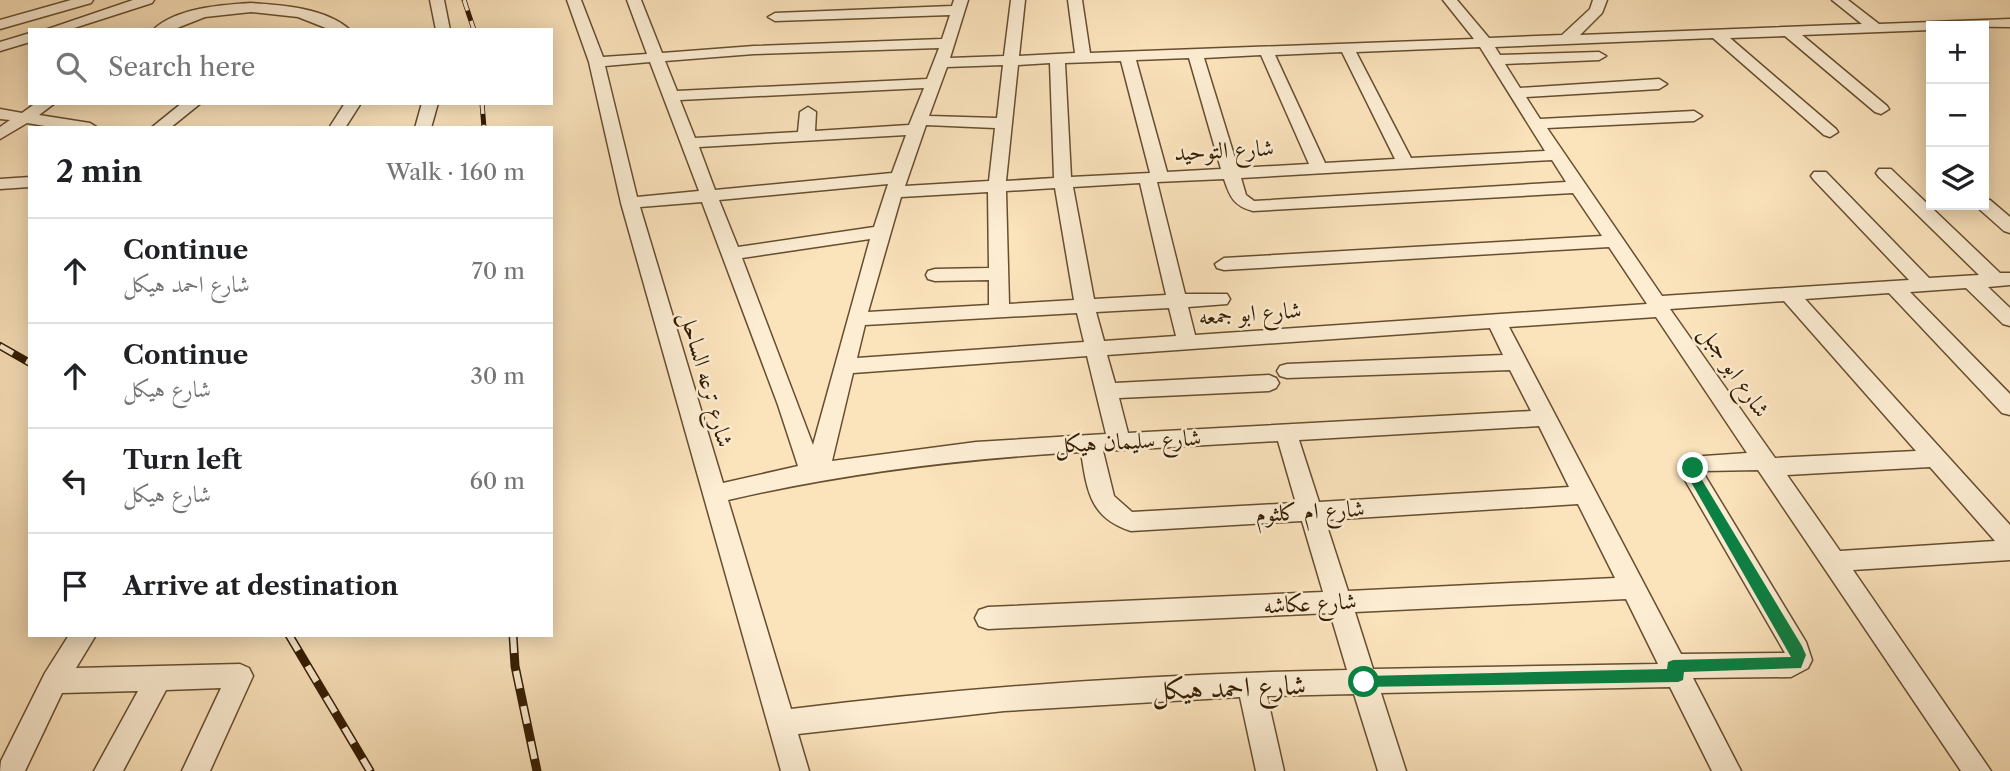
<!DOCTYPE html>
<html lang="en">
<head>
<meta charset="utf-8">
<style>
	:root { --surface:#fff; --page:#f2f2f2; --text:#202124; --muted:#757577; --line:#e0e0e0 }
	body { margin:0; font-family:"Libre Caslon Text",Amiri,serif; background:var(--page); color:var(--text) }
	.controls { position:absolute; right:21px; top:21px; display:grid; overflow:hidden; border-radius:0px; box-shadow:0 4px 18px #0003 }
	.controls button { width:63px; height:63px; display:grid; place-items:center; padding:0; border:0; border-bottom:2px solid var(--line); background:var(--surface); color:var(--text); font:35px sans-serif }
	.stop { position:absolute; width:21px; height:21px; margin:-16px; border:5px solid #0b8043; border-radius:50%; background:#fff }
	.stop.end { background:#0b8043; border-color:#fff; box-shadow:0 2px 7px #0008 }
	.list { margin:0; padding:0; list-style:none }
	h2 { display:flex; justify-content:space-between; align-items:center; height:91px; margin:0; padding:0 28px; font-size:30px }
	h2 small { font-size:23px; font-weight:400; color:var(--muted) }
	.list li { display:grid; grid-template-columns:46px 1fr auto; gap:21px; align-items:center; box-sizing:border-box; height:105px; padding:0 28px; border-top:2px solid var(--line) }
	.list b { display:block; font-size:26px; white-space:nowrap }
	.list p { margin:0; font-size:23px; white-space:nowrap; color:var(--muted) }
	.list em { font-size:23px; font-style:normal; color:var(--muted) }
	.icon { flex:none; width:38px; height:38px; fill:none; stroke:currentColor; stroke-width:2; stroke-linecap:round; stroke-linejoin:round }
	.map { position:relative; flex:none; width:2010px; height:771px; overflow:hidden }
	.search { position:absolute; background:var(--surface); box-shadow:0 4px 18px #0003; left:28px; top:28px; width:525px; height:77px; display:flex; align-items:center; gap:18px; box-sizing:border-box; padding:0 24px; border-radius:0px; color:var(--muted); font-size:26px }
	.panel { position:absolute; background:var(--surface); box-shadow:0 4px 18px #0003; left:28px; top:126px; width:525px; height:511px; border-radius:0px }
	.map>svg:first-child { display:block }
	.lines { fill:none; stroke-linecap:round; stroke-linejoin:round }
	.minor-casing { stroke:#664e2f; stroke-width:3 }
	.minor { fill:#fcedd3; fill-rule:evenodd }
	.rail-far2-casing { stroke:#341c00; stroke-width:5 }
	.rail-far1-casing { stroke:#341c00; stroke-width:8 }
	.rail-casing { stroke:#341c00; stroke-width:9 }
	.rail-far2 { stroke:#fcedd3; stroke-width:3.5; stroke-dasharray:11; stroke-linecap:butt }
	.rail-far1 { stroke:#fcedd3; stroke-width:5; stroke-dasharray:15; stroke-linecap:butt }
	.rail { stroke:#fcedd3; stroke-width:6; stroke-dasharray:18; stroke-linecap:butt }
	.route { fill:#0b8043 }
	.labels { text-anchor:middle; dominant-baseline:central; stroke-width:5; stroke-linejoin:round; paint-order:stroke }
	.street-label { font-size:23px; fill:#341c00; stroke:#fcedd3 }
	.near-street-label { font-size:28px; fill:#341c00; stroke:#fcedd3 }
</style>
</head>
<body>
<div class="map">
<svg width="2010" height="771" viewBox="0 0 2010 771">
	<rect width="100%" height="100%" fill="#fbe3bc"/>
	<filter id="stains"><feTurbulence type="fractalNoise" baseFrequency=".00286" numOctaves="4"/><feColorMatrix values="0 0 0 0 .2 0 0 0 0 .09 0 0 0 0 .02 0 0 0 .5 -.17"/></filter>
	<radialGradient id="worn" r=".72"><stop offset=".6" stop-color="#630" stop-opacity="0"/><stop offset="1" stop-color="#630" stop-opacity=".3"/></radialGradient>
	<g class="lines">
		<g class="minor-casing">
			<path id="minor" d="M71 0H93L91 3 0 29V20Z
				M133 0H154L152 3 68 30H45Z
				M430 0H444L450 30H436Z
				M567 0H581L603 57 647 54 627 0H641L662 53 754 46 942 39 950 15 775 21 768 17 775 13 952 6 954 0H968L950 58 1004 56 1011 0H1025L1019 56 1075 53 1068 0H1082L1090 53 1474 39 1443 0H1457L1489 38 1562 35 1590 9 1593 0H1607L1602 13 1580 35 1862 24 1832 0H1848L1879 24 2010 19V27L1931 26V30L1802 35 1887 106 1889 109 1881 114 1875 112 1785 36 1730 38 1836 129 1838 132 1830 137 1824 135 1713 38 1495 47 1500 55 1599 52 1606 56 1599 60 1505 64 1520 88 1659 79 1667 84 1659 89 1526 97 1540 119 1694 111 1702 116 1694 121 1547 128 1662 296 1909 280 1814 180 1811 176 1814 172H1826L1929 278 1979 275 1879 177 1876 173 1879 169H1891L2000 273H2010V285L1988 287 2010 308V326L2003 324 1966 288 1910 292 2010 394V415L2002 413 1889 293 1805 299 2010 525V560L1853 570 1991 771H1961L1758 470 1704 471V474L1806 642 1812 660 1808 668 1791 677 1693 678 1741 771H1712L1670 687 1381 693 1406 771H1378L1354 694 1267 696 1284 771H1256L1240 697 1004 711 798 734 809 771H781L621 203 589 62ZM1480 47 1545 151 1411 158 1356 52ZM939 48 927 79 677 91 665 61 754 54ZM1342 52 1395 159 1325 163 1275 55ZM1261 55 1309 164 1238 168 1204 58ZM1189 58 1221 169 1167 172 1136 60ZM1121 61 1150 173 1071 177 1065 63ZM650 62 699 191 637 197 605 66ZM1050 63 1054 178 1006 181 1018 65ZM1003 65 997 118 929 116 947 67ZM924 88 909 125 815 131 816 112 808 107 800 112 798 132 695 138 680 100ZM926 125 995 128 989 181 905 186ZM906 135 892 173 715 190 699 147ZM1552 160 1566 182 1254 201 1246 195 1241 178ZM1224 179C1230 197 1234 206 1253 211L1573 193 1602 236 1224 258 1215 264 1217 268 1224 270 1609 247 1647 304 1195 335 1188 307 1227 304 1230 299 1227 294H1185L1157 182ZM1140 183 1166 295 1094 299 1073 187ZM888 184 874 227 738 247 719 200ZM1055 188 1074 300 1009 304 1006 191ZM988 192 989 268 935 269 928 271 926 275 928 279 935 281 989 280V305L868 312 901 197ZM702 202 778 405 798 466 723 483 640 207ZM870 239 813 445 742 258ZM1784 301 1916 451 1775 458 1670 309ZM1169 308 1176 336 1104 341 1096 312ZM1077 313 1084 342 857 358 865 325ZM1656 317 1747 453 1690 457 1682 468V475L1785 653 1681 654 1509 327ZM1490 328 1503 355 1287 364 1280 366 1277 371 1280 376 1287 378 1510 370 1531 411 1128 433 1119 398 1269 391 1276 388 1279 383 1276 378 1269 375 1115 383 1107 355ZM1087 356 1106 434 976 442 832 461 853 373ZM1539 426 1569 487 1319 502 1299 440ZM1278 441 1296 503 1132 512 1114 496 1103 451ZM1081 452C1087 491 1090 518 1131 531L1302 521 1323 592 988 607 979 610 975 618 979 626 988 629 1330 613 1347 670C1161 674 975 686 791 709L728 500C844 473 961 459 1081 452ZM1930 467 1995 541 1840 551 1787 475ZM1578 504 1615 578 1348 591 1325 520ZM1626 599 1658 664 1373 669 1355 612Z
				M251 3C282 5 326 8 350 30H331L298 17 251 12 205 17 172 30H153C176 8 220 5 251 3Z
				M30 33V42L0 51V42Z
				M36 103H55L39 115 90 123 98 128H57L27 123 0 139V127L10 120 0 119V109L22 113Z
				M182 103H201L170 128H151Z
				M345 103H361L345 128H329Z
				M422 103H438L431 128H415Z
				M30 177V187L0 189V179Z
				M1984 199 1990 200 2010 217V233L2004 231 1978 208 1976 205H1984Z
				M69 635H96L76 668 240 664 249 668 253 676 210 771H182L221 688 166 690 123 771H94L138 691 62 693 25 771H0L1 761 45 673Z"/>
		</g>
		<use href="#minor" class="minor"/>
		<g class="rail-far2-casing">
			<path id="rail-far2" d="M464 0 474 30
				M482 103 484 128"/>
		</g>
		<g class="rail-far1-casing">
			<path id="rail-far1" d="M0 346 30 363"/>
		</g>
		<g class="rail-casing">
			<path id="rail" d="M289 635 370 771
				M513 635 515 666 537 771"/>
		</g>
		<use href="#rail-far2" class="rail-far2"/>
		<use href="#rail-far1" class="rail-far1"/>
		<use href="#rail" class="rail"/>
	</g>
	<path class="route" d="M1693 463 1697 464 1699 475 1802 646 1806 655 1801 668 1684 672 1683 680 1678 682 1359 687 1357 682 1364 676 1667 669 1668 662 1673 660 1791 657 1687 475V468Z"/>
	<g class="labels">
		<g class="street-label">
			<text transform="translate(1224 150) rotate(-3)">شارع التوحيد</text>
			<text transform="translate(1250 313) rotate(-4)">شارع ابو جمعه</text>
			<text transform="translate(1735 371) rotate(56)">شارع ابو جبل</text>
			<text transform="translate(707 379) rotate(74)">شارع ترعه الساحل</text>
			<text transform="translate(1128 441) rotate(-3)">شارع سليمان هيكل</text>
			<text transform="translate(1310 511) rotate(-3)">شارع ام كلثوم</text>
			<text transform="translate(1310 603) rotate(-3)">شارع عكاشه</text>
		</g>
		<g class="near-street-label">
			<text transform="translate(1229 687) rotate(-2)">شارع احمد هيكل</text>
		</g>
	</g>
	<rect width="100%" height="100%" filter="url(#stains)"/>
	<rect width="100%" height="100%" fill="url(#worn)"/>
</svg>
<div class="controls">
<button>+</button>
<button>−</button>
<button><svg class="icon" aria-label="layers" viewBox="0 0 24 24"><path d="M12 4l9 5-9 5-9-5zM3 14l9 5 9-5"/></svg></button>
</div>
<div class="stop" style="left:1364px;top:682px"></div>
<div class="stop end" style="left:1693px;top:468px"></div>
<div class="search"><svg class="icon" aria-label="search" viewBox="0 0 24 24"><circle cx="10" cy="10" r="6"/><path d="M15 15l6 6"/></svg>Search here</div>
<section class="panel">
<h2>2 min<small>Walk · 160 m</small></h2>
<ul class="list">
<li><svg class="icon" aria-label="ahead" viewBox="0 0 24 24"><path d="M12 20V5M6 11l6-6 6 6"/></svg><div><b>Continue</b><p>شارع احمد هيكل</p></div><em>70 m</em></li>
<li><svg class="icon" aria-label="ahead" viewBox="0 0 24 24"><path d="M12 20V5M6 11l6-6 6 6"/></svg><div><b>Continue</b><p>شارع هيكل</p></div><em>30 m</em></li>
<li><svg class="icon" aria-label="left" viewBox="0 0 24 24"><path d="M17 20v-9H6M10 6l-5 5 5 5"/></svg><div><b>Turn left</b><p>شارع هيكل</p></div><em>60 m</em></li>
<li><svg class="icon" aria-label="arrive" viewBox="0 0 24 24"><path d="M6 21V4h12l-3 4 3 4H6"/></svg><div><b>Arrive at destination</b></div></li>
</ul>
</section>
</div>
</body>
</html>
